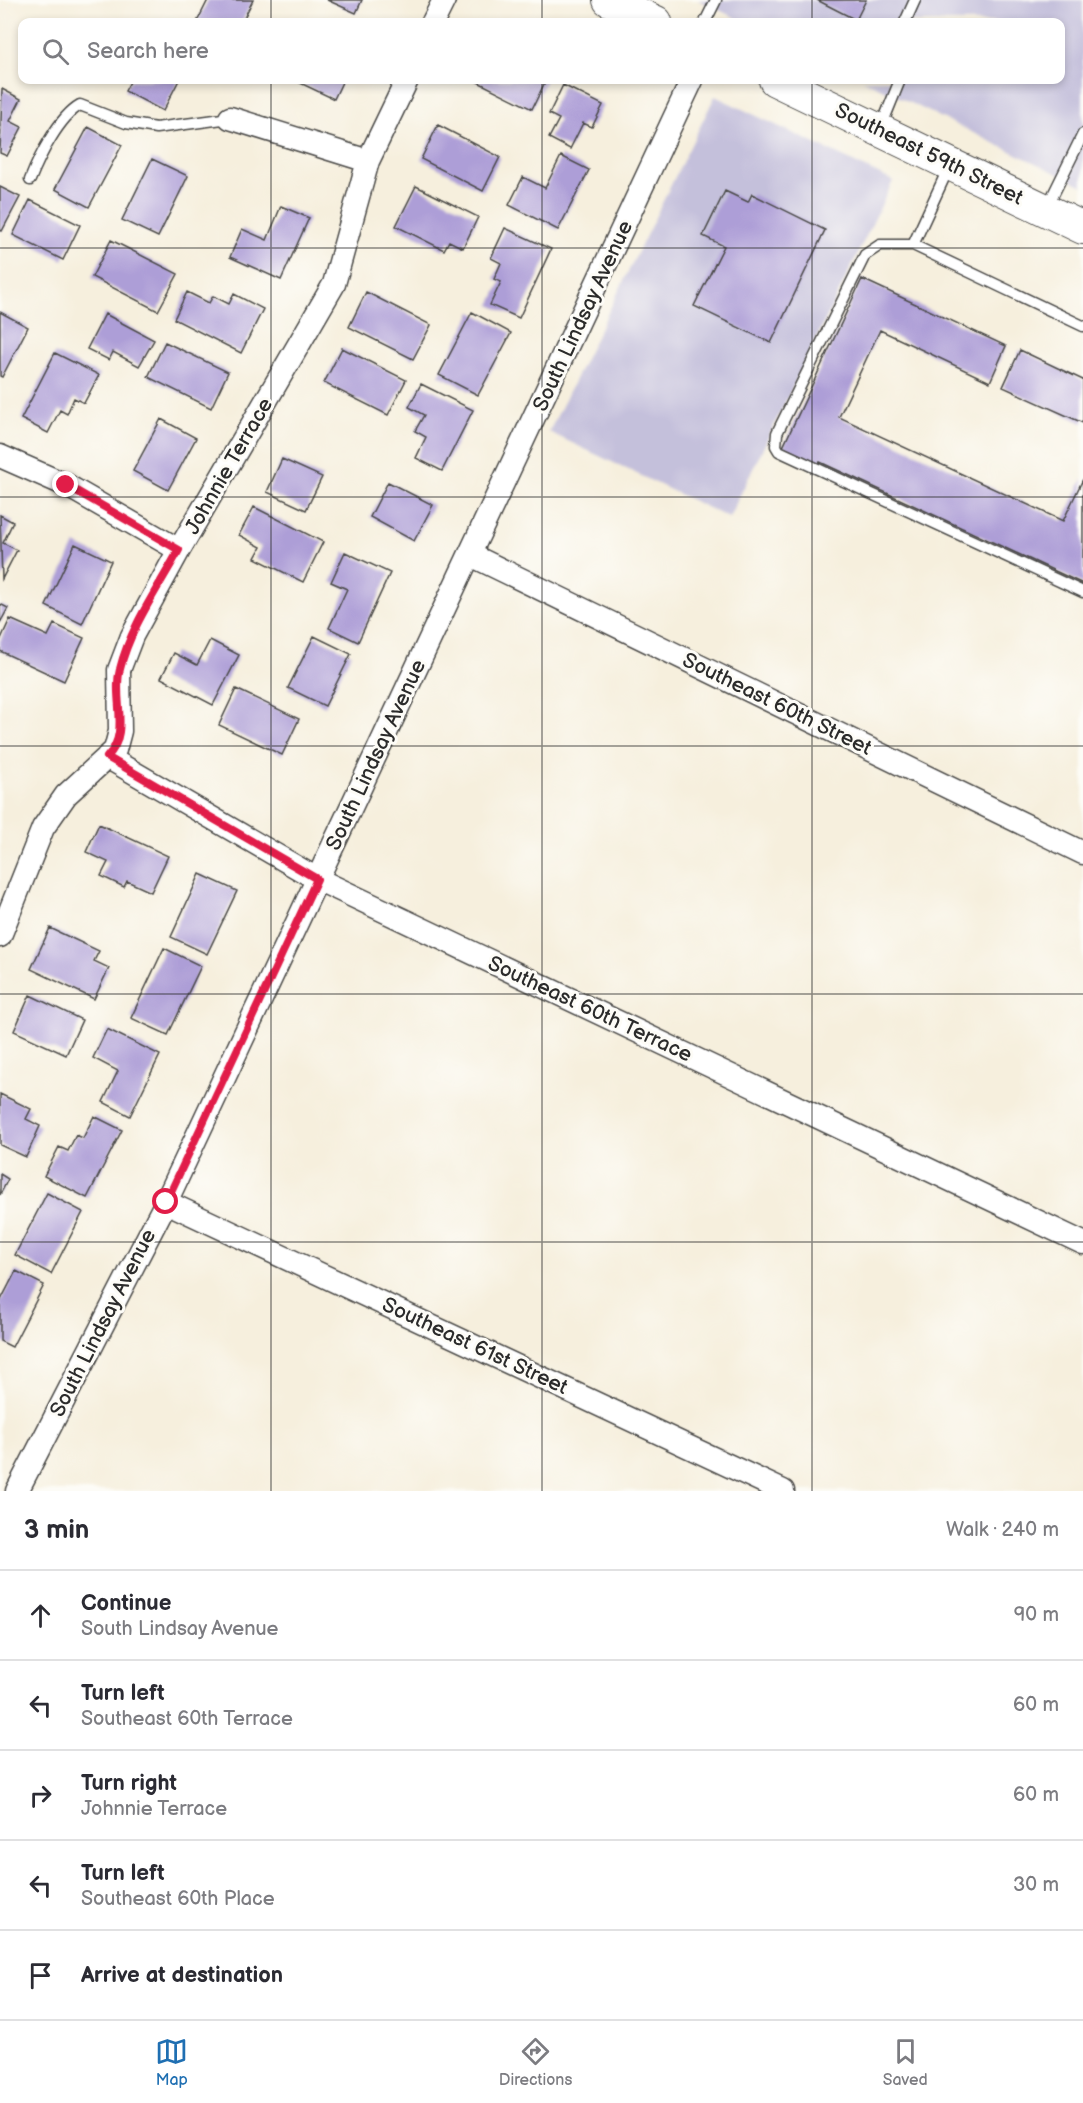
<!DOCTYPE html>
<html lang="en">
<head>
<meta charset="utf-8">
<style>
	:root { --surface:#fff; --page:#f2f2f3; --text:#2b2b33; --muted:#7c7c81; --line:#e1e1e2; --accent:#1f6fb2 }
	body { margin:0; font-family:"Balsamiq Sans",sans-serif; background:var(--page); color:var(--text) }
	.stop { position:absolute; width:18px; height:18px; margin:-14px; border:4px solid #e11d48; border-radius:50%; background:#fff }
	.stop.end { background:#e11d48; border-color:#fff; box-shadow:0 2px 6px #0008 }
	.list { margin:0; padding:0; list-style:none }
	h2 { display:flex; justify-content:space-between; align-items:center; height:78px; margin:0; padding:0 24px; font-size:26px }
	h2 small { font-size:20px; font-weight:400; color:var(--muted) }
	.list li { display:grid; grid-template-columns:39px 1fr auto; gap:18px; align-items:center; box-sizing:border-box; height:90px; padding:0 24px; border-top:2px solid var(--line) }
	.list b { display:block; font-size:22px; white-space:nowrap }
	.list p { margin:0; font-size:20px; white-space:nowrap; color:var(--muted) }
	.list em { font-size:20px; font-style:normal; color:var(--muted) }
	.icon { flex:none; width:33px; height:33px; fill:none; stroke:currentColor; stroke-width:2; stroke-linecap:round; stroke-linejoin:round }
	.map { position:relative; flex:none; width:1083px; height:1491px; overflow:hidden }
	.search { position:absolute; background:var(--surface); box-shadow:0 3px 9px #0003; left:18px; right:18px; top:18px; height:66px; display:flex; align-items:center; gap:15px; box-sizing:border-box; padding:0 21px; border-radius:12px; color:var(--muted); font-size:22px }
	.sheet { height:528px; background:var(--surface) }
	nav { display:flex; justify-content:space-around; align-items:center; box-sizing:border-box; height:84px; border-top:2px solid var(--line); background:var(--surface); font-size:16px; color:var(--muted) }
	nav a { display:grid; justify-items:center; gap:3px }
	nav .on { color:var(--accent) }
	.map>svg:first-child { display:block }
	.industrial { fill:#c4c0db }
	.building { fill:#ad9ed7 }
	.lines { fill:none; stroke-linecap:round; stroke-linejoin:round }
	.lane-casing { stroke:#494846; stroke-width:13 }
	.street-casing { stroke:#494846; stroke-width:25 }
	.secondary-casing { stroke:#494846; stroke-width:34 }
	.lane { stroke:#fff; stroke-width:10 }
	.street { stroke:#fff; stroke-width:22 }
	.secondary { stroke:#fff; stroke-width:32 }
	.route { stroke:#e11d48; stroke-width:8 }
	.grid { fill:none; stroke:#2b2b2b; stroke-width:1.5; stroke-opacity:0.55 }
	.labels { text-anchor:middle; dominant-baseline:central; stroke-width:6; stroke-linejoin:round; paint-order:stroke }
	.street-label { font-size:21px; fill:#2b2b2b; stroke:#fdfcf7 }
</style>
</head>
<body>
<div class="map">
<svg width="1083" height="1491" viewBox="0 0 1083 1491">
	<rect width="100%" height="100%" fill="#fdfcf7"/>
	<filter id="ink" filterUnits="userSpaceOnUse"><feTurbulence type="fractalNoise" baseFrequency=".0167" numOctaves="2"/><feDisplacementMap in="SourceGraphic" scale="12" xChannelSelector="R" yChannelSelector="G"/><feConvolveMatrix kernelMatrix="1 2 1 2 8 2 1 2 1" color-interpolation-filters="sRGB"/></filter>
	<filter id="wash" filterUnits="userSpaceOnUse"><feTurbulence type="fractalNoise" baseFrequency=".008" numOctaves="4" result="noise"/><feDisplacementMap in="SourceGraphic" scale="24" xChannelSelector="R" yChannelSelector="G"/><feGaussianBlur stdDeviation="1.35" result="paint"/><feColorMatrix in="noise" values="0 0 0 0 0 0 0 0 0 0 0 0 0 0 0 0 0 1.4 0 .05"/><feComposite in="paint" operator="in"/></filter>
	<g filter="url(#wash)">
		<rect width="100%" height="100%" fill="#f6efdd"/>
		<path class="industrial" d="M698 0H1083V186L863 80H1060V22H744Z
			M715 96 893 181 729 518 549 432Z"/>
		<g id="blocks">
			<path class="building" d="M208 0H253L242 22H197Z
				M327 0H362L356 13Z
				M817 0H866L856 20Z
				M131 80H179L163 111 125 91Z
				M299 80H343L334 99 298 82Z
				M474 80H546L532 109Z
				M563 85 603 105 592 127 583 123 570 149 549 138 559 119 549 114Z
				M2 89 21 99 10 121 22 127 7 156 0 153Z
				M438 125 500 157 483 191 421 159Z
				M88 127 122 145 89 207 55 189Z
				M561 156 589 170 558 230 509 205 523 177 545 188Z
				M152 159 188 176 158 237 122 220Z
				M416 186 478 217 463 248 449 241 444 250 396 226Z
				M0 187 20 197 2 231 0 230Z
				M725 191 748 202 752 194 825 230 771 343 694 306 724 246 703 236Z
				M30 200 80 225 63 260 13 235Z
				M281 206 309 218 281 280 230 257 242 229 267 240Z
				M505 228 551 249 519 318 490 305 501 282 494 279 501 263 491 258Z
				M111 240 178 274 158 311 92 277Z
				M862 279 1006 346 990 382 880 330 839 417 1063 521 1083 479V584L820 462 818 464 783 447Z
				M187 292 209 303 213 296 229 304 234 294 263 309 241 353 174 319Z
				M366 292 431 325 413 359 349 327Z
				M0 312 28 327 2 377 0 376Z
				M472 312 511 333 478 395 439 375Z
				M105 314 154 340 139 366 113 352 109 360 87 349Z
				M165 342 228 372 211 408 148 377Z
				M342 348 406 380 388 415 324 383Z
				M1020 350 1083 380V423L1003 387Z
				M55 353 99 375 84 403 74 398 67 414 60 410 48 433 21 419Z
				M421 384 473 410 442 471 416 458 426 437 415 431 424 415 409 407Z
				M161 419 196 438 168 490 133 471Z
				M282 459 322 477 306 510 267 492Z
				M388 482 433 505 414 541 370 517Z
				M254 507 323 542 303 582 255 558 261 547 239 535Z
				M0 515 13 522 3 543 17 550 2 579Z
				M75 544 111 561 82 624 46 606Z
				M345 552 390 573 358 642 329 628 347 589 331 582Z
				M0 604 8 608 0 623Z
				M10 619 48 636 54 624 84 638 64 681 0 651V641Z
				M314 636 351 654 325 706 288 688Z
				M210 640 239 655 213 705 161 678 174 653 197 665Z
				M236 689 299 719 282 755 219 725Z
				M99 824 168 856 151 892 127 881 124 887 101 876 108 862 86 852Z
				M200 874 237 891 207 954 171 937Z
				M50 928 99 951 94 961 109 968 94 999 31 969Z
				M164 948 201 966 168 1035 131 1018Z
				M30 995 82 1020 66 1055 14 1031Z
				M107 1029 160 1055 130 1116 103 1102 118 1071 93 1058Z
				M0 1094 31 1109 26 1119 40 1126 26 1157 0 1145Z
				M94 1116 122 1130 87 1198 44 1176 59 1147 68 1151 76 1135 83 1138Z
				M0 1174 8 1179 0 1195Z
				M47 1193 83 1212 51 1274 15 1255Z
				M16 1271 44 1285 12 1347 0 1341V1302Z"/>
		</g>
	</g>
	<g filter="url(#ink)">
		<use href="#blocks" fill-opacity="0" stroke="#494846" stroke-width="1.5"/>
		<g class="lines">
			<g class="lane-casing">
				<path id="lane" d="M705 22 716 0
					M905 22 915 0
					M881 127 900 80
					M949 167 913 245H880L865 255 777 433 776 446 779 451 1083 592
					M30 180C39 157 59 117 80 105L126 123 156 128 230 118
					M1047 207 1083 134
					M913 245 1083 326"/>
			</g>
			<g class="street-casing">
				<path id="street" d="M433 22 444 0
					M230 118 368 161
					M0 456 66 485 179 550
					M471 555 1083 853
					M107 757 317 879 1083 1243
					M0 936 43 828 66 795 115 750 120 731 119 670 132 636 179 550 334 284 368 161 407 80
					M166 1202 783 1491
					M17 1491 166 1202 692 80"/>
			</g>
			<g class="secondary-casing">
				<path id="secondary" d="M609 0 656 22
					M775 80 1083 228"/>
			</g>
			<use href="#lane" class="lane"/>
			<use href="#street" class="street"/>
			<use href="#secondary" class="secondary"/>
		</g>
	</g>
	<g class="lines" filter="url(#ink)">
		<path class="route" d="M66 485 179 550C159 587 130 627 120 669 112 698 131 733 107 757L317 879 166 1202"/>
	</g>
	<path class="grid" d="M271 0V22M542 0V22M812 0V22M271 80V1491M542 80V1491M812 80V1491M0 248H1083M0 497H1083M0 746H1083M0 994H1083M0 1242H1083"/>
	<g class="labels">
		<g class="street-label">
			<text transform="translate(929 154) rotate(26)">Southeast 59th Street</text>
			<text transform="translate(583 316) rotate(-65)">South Lindsay Avenue</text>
			<text transform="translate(229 466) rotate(-60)">Johnnie Terrace</text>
			<text transform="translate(777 704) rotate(26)">Southeast 60th Street</text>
			<text transform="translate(376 755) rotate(-65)">South Lindsay Avenue</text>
			<text transform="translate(590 1009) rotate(25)">Southeast 60th Terrace</text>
			<text transform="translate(103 1323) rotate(-63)">South Lindsay Avenue</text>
			<text transform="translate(475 1346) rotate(25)">Southeast 61st Street</text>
		</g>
	</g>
</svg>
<div class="stop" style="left:166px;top:1202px"></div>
<div class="stop end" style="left:66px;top:485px"></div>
<div class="search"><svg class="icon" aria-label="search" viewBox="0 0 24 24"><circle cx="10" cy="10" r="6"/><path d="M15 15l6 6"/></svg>Search here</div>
</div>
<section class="sheet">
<h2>3 min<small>Walk · 240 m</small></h2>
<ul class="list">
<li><svg class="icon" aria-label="ahead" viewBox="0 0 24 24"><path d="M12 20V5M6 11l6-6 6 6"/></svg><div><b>Continue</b><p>South Lindsay Avenue</p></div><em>90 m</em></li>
<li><svg class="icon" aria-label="left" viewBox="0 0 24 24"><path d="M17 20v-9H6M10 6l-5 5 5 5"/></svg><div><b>Turn left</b><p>Southeast 60th Terrace</p></div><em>60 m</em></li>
<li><svg class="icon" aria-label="right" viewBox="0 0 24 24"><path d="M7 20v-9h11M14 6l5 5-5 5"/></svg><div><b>Turn right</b><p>Johnnie Terrace</p></div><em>60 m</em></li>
<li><svg class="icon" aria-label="left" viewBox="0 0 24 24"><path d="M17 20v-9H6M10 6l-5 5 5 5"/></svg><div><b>Turn left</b><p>Southeast 60th Place</p></div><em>30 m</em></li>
<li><svg class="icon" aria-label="arrive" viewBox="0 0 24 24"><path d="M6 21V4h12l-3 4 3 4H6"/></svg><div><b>Arrive at destination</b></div></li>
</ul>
</section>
<nav>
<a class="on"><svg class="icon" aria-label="map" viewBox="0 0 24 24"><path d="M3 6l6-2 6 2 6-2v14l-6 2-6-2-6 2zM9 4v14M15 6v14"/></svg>Map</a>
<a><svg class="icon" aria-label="directions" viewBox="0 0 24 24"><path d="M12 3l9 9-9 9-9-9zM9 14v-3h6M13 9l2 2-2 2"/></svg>Directions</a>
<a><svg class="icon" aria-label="saved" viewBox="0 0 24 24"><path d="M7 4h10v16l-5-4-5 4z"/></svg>Saved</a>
</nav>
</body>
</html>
